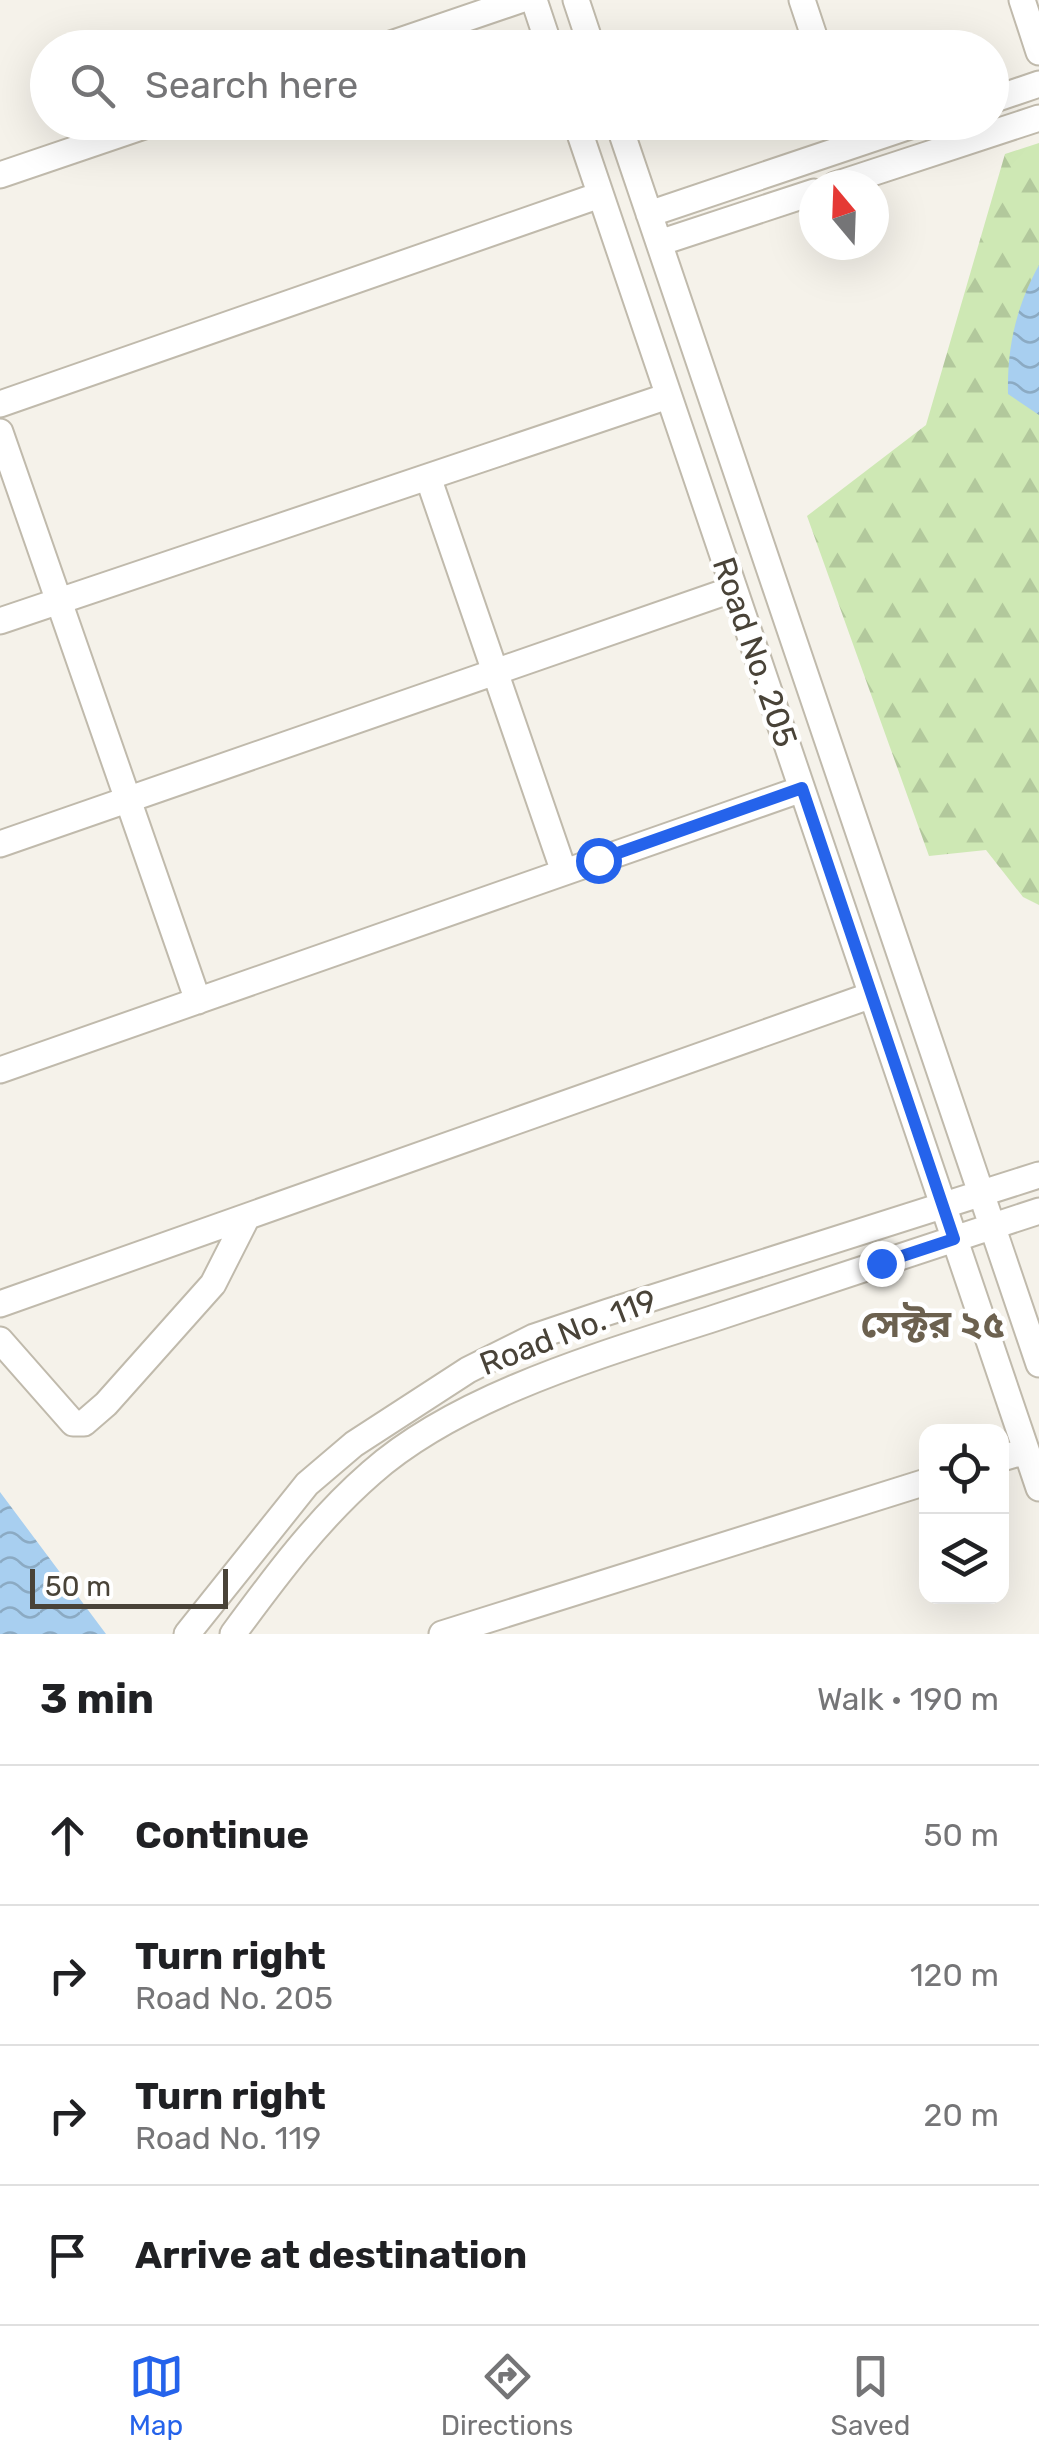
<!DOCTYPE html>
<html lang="en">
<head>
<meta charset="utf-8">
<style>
	:root { --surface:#fff; --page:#f6f6f6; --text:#202124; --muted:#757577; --line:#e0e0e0; --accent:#2563eb }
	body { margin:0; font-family:Rubik,"Noto Sans Bengali",sans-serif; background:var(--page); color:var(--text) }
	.controls { position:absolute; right:30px; bottom:30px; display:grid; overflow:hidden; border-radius:20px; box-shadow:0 10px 40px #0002 }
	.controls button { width:90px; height:90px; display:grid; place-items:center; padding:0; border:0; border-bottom:2px solid var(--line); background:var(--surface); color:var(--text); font:50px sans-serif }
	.compass { position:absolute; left:799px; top:170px; width:90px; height:90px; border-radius:50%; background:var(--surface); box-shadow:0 10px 40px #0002; rotate:341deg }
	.scale { position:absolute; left:30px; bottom:25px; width:198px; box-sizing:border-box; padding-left:10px; border:5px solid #494338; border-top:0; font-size:28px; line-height:35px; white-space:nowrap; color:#494338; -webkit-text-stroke:8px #fff; paint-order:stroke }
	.stop { position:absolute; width:30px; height:30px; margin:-22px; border:8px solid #2563eb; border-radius:50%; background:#fff }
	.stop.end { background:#2563eb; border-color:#fff; box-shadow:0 2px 10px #0008 }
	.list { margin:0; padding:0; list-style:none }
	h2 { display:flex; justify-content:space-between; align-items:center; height:130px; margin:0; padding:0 40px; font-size:42px }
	h2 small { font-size:32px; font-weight:400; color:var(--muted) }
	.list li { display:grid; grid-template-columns:65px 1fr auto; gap:30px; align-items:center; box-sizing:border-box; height:140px; padding:0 40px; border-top:2px solid var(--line) }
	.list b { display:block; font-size:38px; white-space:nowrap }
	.list p { margin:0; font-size:32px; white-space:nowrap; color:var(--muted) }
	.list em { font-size:32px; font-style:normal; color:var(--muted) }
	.icon { flex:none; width:55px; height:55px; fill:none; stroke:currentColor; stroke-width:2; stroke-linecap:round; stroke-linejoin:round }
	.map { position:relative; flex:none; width:1039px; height:1634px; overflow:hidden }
	.search { position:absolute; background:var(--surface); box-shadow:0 10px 40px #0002; left:30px; right:30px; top:30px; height:110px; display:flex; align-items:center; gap:25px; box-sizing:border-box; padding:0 35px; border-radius:55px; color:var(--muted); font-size:38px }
	.sheet { height:690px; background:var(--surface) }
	nav { display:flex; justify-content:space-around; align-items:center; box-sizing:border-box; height:140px; border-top:2px solid var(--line); background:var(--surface); font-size:28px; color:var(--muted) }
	nav a { display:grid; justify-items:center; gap:5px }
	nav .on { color:var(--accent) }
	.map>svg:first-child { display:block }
	.forest { fill:url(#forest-firs) }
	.water { fill:url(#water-waves) }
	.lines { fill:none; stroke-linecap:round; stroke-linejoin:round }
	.minor-casing { stroke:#c0baac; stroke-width:29 }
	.minor { stroke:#fff; stroke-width:25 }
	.route { stroke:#2563eb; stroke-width:12 }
	.labels { text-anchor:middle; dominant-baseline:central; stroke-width:9; stroke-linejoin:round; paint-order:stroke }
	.street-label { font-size:32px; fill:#494338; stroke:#fff }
	.quarter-label { font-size:38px; font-weight:bold; fill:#6c614f; stroke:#fff }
</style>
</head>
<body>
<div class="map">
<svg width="1039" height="1634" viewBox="0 0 1039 1634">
	<defs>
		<pattern id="forest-firs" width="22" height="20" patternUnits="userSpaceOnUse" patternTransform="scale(2.5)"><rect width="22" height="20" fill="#cee8b4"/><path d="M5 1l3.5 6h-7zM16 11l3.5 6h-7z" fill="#b2c89c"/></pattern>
		<pattern id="water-waves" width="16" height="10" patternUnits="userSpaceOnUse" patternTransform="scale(2.5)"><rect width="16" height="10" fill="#a8cff0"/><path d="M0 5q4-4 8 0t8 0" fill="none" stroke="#8baac3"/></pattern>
	</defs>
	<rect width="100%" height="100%" fill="#f5f2ea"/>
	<path class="forest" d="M1039 143V905L1023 897 986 850 929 856 807 516 926 425 1005 154Z"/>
	<path class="water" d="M1039 265V415L1008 394C1007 347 1016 307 1039 265Z
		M0 1492 106 1634H0Z"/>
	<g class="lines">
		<g class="minor-casing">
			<path id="minor" d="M534 0 550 48
				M576 0 592 48
				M802 0 818 48
				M1022 0 1039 52
				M379 48 520 0
				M992 100 1039 84
				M576 122 1039 1488
				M618 122 1039 1364
				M0 175 156 122
				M835 185 1039 118
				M649 214 922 122
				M659 243 814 192
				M0 404 600 195
				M0 432 198 1001
				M428 477 564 872
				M0 621 668 396
				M0 844 734 589
				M0 1070 802 789
				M0 1304 872 995
				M0 1340 73 1423H84L106 1404 213 1284 246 1219
				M1002 1458 1026 1451
				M187 1634 307 1484 354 1444 468 1370 534 1337 608 1312 1039 1175
				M233 1634C275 1577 317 1520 371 1473 459 1395 604 1354 715 1318 823 1282 931 1247 1039 1211
				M442 1634 926 1482"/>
		</g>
		<use href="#minor" class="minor"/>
	</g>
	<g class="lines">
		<path class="route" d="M598 860 802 788 954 1239 881 1263"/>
	</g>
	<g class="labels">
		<g class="street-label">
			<text transform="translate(755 652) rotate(71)">Road No. 205</text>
			<text transform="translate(568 1332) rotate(-21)">Road No. 119</text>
		</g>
		<g class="quarter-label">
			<text x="933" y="1324">সেক্টর ২৫</text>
		</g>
	</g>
</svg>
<div class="controls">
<button><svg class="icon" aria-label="locate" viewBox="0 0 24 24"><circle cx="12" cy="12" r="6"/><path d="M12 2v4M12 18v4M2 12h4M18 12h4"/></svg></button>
<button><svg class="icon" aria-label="layers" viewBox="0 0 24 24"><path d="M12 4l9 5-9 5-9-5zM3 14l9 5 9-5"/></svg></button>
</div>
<svg class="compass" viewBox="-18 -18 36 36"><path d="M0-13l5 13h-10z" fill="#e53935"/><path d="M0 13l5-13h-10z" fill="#757577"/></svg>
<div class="scale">50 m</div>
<div class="stop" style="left:598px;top:860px"></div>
<div class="stop end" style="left:881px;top:1263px"></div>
<div class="search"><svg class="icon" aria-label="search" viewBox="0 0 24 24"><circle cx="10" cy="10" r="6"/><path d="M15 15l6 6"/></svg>Search here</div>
</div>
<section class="sheet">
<h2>3 min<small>Walk · 190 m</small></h2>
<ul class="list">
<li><svg class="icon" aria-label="ahead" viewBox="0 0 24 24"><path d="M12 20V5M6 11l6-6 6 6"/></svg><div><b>Continue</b></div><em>50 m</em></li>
<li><svg class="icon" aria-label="right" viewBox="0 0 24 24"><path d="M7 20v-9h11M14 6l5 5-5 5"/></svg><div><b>Turn right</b><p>Road No. 205</p></div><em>120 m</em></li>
<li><svg class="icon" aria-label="right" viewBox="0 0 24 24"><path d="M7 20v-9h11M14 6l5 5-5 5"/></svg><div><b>Turn right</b><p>Road No. 119</p></div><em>20 m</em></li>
<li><svg class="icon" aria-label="arrive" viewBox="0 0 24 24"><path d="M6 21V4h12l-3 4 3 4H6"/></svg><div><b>Arrive at destination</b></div></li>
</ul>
</section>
<nav>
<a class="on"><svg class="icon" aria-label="map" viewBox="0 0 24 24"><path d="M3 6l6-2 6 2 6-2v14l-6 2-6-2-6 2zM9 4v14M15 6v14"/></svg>Map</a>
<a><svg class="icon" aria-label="directions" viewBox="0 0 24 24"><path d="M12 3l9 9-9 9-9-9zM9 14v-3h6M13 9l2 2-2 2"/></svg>Directions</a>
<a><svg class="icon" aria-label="saved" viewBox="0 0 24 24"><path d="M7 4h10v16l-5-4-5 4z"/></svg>Saved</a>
</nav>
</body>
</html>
